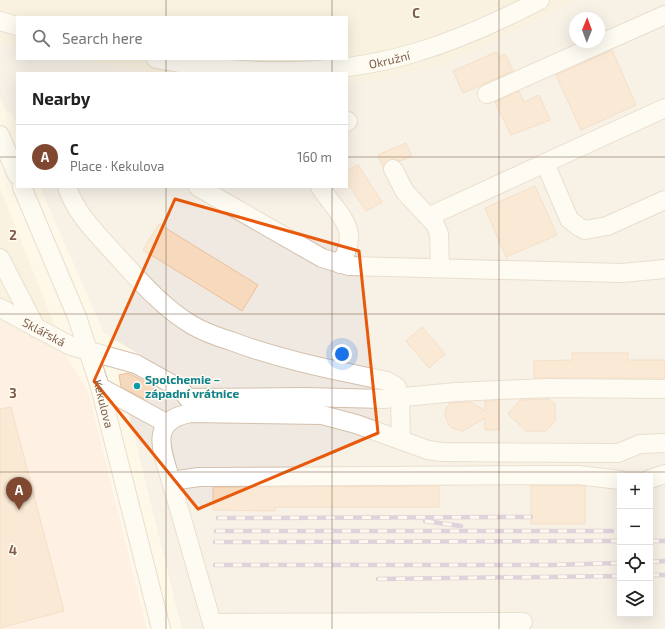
<!DOCTYPE html>
<html lang="en">
<head>
<meta charset="utf-8">
<style>
	:root { --surface:#fff; --page:#f6f6f6; --text:#222; --muted:#767676; --line:#e0e0e0; --accent:#804831 }
	body { margin:0; font-family:"Exo 2",sans-serif; background:var(--page); color:var(--text) }
	.controls { position:absolute; right:12px; bottom:12px; display:grid; overflow:hidden; border-radius:0px; box-shadow:0 4px 16px #0002 }
	.controls button { width:36px; height:36px; display:grid; place-items:center; padding:0; border:0; border-bottom:1px solid var(--line); background:var(--surface); color:var(--text); font:20px sans-serif }
	.compass { position:absolute; left:569px; top:12px; width:36px; height:36px; border-radius:50%; background:var(--surface); box-shadow:0 4px 16px #0002; rotate:1deg }
	.you { position:absolute; left:342px; top:354px; width:14px; height:14px; margin:-10px; border:3px solid #fff; border-radius:50%; background:#1a73e8; box-shadow:0 0 0 6px #1a73e833 }
	.badge { display:grid; place-items:center; width:26px; height:26px; border-radius:50%; background:var(--accent); color:#fff; font-size:13px; font-weight:700 }
	.pin { position:absolute; translate:-50% -33px; filter:drop-shadow(0 1px 2px #0008) }
	.pin::after { content:''; position:absolute; top:21px; width:14px; height:12px; background:inherit; clip-path:polygon(0 0,100% 0,50% 100%) }
	.list { margin:0; padding:0; list-style:none }
	h2 { display:flex; justify-content:space-between; align-items:center; height:52px; margin:0; padding:0 16px; font-size:17px }
	h2 small { font-size:13px; font-weight:400; color:var(--muted) }
	.list li { display:grid; grid-template-columns:26px 1fr auto; gap:12px; align-items:center; box-sizing:border-box; height:64px; padding:0 16px; border-top:1px solid var(--line) }
	.list b { display:block; font-size:15px; white-space:nowrap }
	.list p { margin:0; font-size:13px; white-space:nowrap; color:var(--muted) }
	.list em { font-size:13px; font-style:normal; color:var(--muted) }
	.icon { flex:none; width:22px; height:22px; fill:none; stroke:currentColor; stroke-width:2; stroke-linecap:round; stroke-linejoin:round }
	.map { position:relative; flex:none; width:665px; height:629px; overflow:hidden }
	.search { position:absolute; background:var(--surface); box-shadow:0 4px 16px #0002; left:16px; top:16px; width:332px; height:44px; display:flex; align-items:center; gap:10px; box-sizing:border-box; padding:0 14px; border-radius:0px; color:var(--muted); font-size:15px }
	.panel { position:absolute; background:var(--surface); box-shadow:0 4px 16px #0002; left:16px; top:72px; width:332px; height:116px; border-radius:0px }
	.map>svg:first-child { display:block }
	.residential { fill:#f7ead6 }
	.commercial { fill:#ffe9dc }
	.industrial { fill:#efe9e2; fill-rule:evenodd }
	.building { fill:#f7d9bd; stroke:#ebc09c }
	.lines { fill:none; stroke-linecap:round; stroke-linejoin:round }
	.minor-casing { stroke:#d3c0ac; stroke-width:20 }
	.minor { stroke:#fff; stroke-width:18 }
	.rail-casing { stroke:#bca4cb; stroke-width:4.5 }
	.rail { stroke:#fffbf1; stroke-width:3; stroke-dasharray:9; stroke-linecap:butt }
	.marked { fill:none; stroke:#e8590c; stroke-width:3; stroke-linejoin:round }
	.grid { fill:none; stroke:#7d5f49; stroke-width:1; stroke-opacity:0.55 }
	.culture-dot { fill:#0f9aa8; stroke:#fffbf1; stroke-width:1.5 }
	.labels { text-anchor:middle; dominant-baseline:central; stroke-width:3; stroke-linejoin:round; paint-order:stroke }
	.street-label { font-size:12px; fill:#7d5f49; stroke:#fffbf1 }
	.culture-label { font-size:12px; font-weight:bold; fill:#0d838f; stroke:#fffbf1; text-anchor:start }
	.grid-label { font-size:13px; text-anchor:middle; font-weight:bold; fill:#7d5f49; stroke:#fffbf1; stroke-width:3; stroke-linejoin:round; paint-order:stroke }
</style>
</head>
<body>
<div class="map">
<svg width="665" height="629" viewBox="0 0 665 629">
	<rect width="100%" height="100%" fill="#fef8e9"/>
	<path class="residential" d="M0 0H575L499 40 436 67 347 85V73H146L82 59H347V17H17V46L0 43Z
		M0 188 68 359 0 322Z"/>
	<path class="commercial" d="M0 322 68 359 88 391 147 629H0Z"/>
	<path class="industrial" d="M575 0H665V629H182L129 415 138 397 125 389 122 390 119 375 134 371V374L144 380 155 364 104 333 40 187H347V85L436 67 499 40ZM575 18H599V42H575ZM620 476H650V614H620Z
		M0 43 17 46V59H82L146 73H17V125L12 113 6 111 0 97Z"/>
	<path class="building" d="M612 50 636 105 581 130 556 75Z
		M496 52 499 57 505 54 513 71 463 93 453 71Z
		M519 91 524 102 539 95 550 120 511 135 495 102Z
		M406 143 412 156 400 161 394 159 389 160 383 167 378 155Z
		M358 165 382 202 366 211 347 182V171Z
		M535 186 557 235 506 257 485 208Z
		M159 224 258 285 242 311 143 250Z
		M422 327 445 354 429 368 406 341Z
		M572 353H628V360H665V378H534V361L572 360Z
		M128 373 153 386 156 397 146 400 121 387 119 375Z
		M548 399 555 404V421L546 431H526L508 414 520 400Z
		M485 401H499V430H485V418L463 431 452 428 449 425 445 415 446 409 450 403 471 402 485 411Z
		M11 407 64 611 0 628V409Z
		M439 486V507H275V511L213 510V487Z
		M531 486H585V524H531Z"/>
	<g class="lines">
		<g class="minor-casing">
			<g id="minor">
				<path d="M0 21 17 26"/>
				<path id="s1" d="M156 59C241 75 330 78 414 53 458 40 500 21 540 0"/>
				<path d="M487 94 665 15"/>
				<path d="M347 122 348 121"/>
				<path d="M0 135 17 175"/>
				<path d="M545 163 665 108"/>
				<path d="M393 169 405 192 435 224 439 234 440 268"/>
				<path id="s2" d="M22 187 77 317 100 387 161 629"/>
				<path d="M67 187C76 214 97 234 116 255 139 280 163 308 192 325 204 332 218 337 231 341 281 360 334 370 387 381L397 387 400 397 401 440"/>
				<path d="M198 187 322 258 349 266 622 273 665 269"/>
				<path d="M320 187C339 216 362 228 340 264"/>
				<path d="M430 216 545 163 569 219 579 227 585 230 607 226 665 200"/>
				<path d="M0 258 36 328"/>
				<path id="s3" d="M0 308 71 346 136 364 179 388 196 407"/>
				<path d="M100 387 166 423"/>
				<path d="M188 398 305 397 383 399 456 392 546 388 665 389"/>
				<path d="M650 479 665 474"/>
				<path d="M171 481C162 451 148 420 191 413L322 415 356 424 428 450 441 452 618 453 640 444 665 443"/>
				<path d="M212 623 171 481 199 477 578 475 620 480"/>
				<path d="M214 629 212 623 523 622"/>
			</g>
		</g>
		<use href="#minor" class="minor"/>
		<g class="rail-casing">
			<path id="rail" d="M218 518 531 517
				M425 521 461 526
				M216 531H612
				M650 541H665
				M215 542 620 541
				M650 562 665 561
				M215 565H552L620 563
				M650 575H665
				M378 579 620 576"/>
		</g>
		<use href="#rail" class="rail"/>
	</g>
	<path d="M0 0H665V629H0ZM175 199 359 251 378 433 198 509 94 381Z" fill="#fef8e9" fill-opacity=".55" fill-rule="evenodd"/>
	<path class="marked" d="M175 199 359 251 378 433 198 509 94 381Z"/>
	<path class="grid" d="M166 0V17M332 0V17M499 0V629M166 59V73M332 59V73M0 157H17M347 157H665M166 187V629M332 187V629M0 314H665M0 472H665"/>
	<circle class="culture-dot" cx="137" cy="386" r="4"/>
	<g class="labels">
		<g class="street-label">
			<text stroke="none"><textPath href="#s1" startOffset="235">Okružní</textPath></text>
			<text stroke="none"><textPath href="#s3" startOffset="50">Sklářská</textPath></text>
			<text stroke="none"><textPath href="#s2" startOffset="232">Kekulova</textPath></text>
		</g>
		<g class="culture-label">
			<text x="145" y="379">Spolchemie –<tspan x="145" dy="14">západní vrátnice</tspan></text>
		</g>
	</g>
	<g class="grid-label">
		<text x="416" y="18">C</text>
		<text x="13" y="240">2</text>
		<text x="13" y="398">3</text>
		<text x="13" y="555">4</text>
	</g>
</svg>
<div class="controls">
<button>+</button>
<button>−</button>
<button><svg class="icon" aria-label="locate" viewBox="0 0 24 24"><circle cx="12" cy="12" r="6"/><path d="M12 2v4M12 18v4M2 12h4M18 12h4"/></svg></button>
<button><svg class="icon" aria-label="layers" viewBox="0 0 24 24"><path d="M12 4l9 5-9 5-9-5zM3 14l9 5 9-5"/></svg></button>
</div>
<svg class="compass" viewBox="-18 -18 36 36"><path d="M0-13l5 13h-10z" fill="#e53935"/><path d="M0 13l5-13h-10z" fill="#767676"/></svg>
<div class="you"></div>
<div class="pin badge" style="left:19px;top:510px">A</div>
<div class="search"><svg class="icon" aria-label="search" viewBox="0 0 24 24"><circle cx="10" cy="10" r="6"/><path d="M15 15l6 6"/></svg>Search here</div>
<section class="panel">
<h2>Nearby<small></small></h2>
<ul class="list">
<li><span class="badge">A</span><div><b>C</b><p>Place · Kekulova</p></div><em>160 m</em></li>
</ul>
</section>
</div>
</body>
</html>
